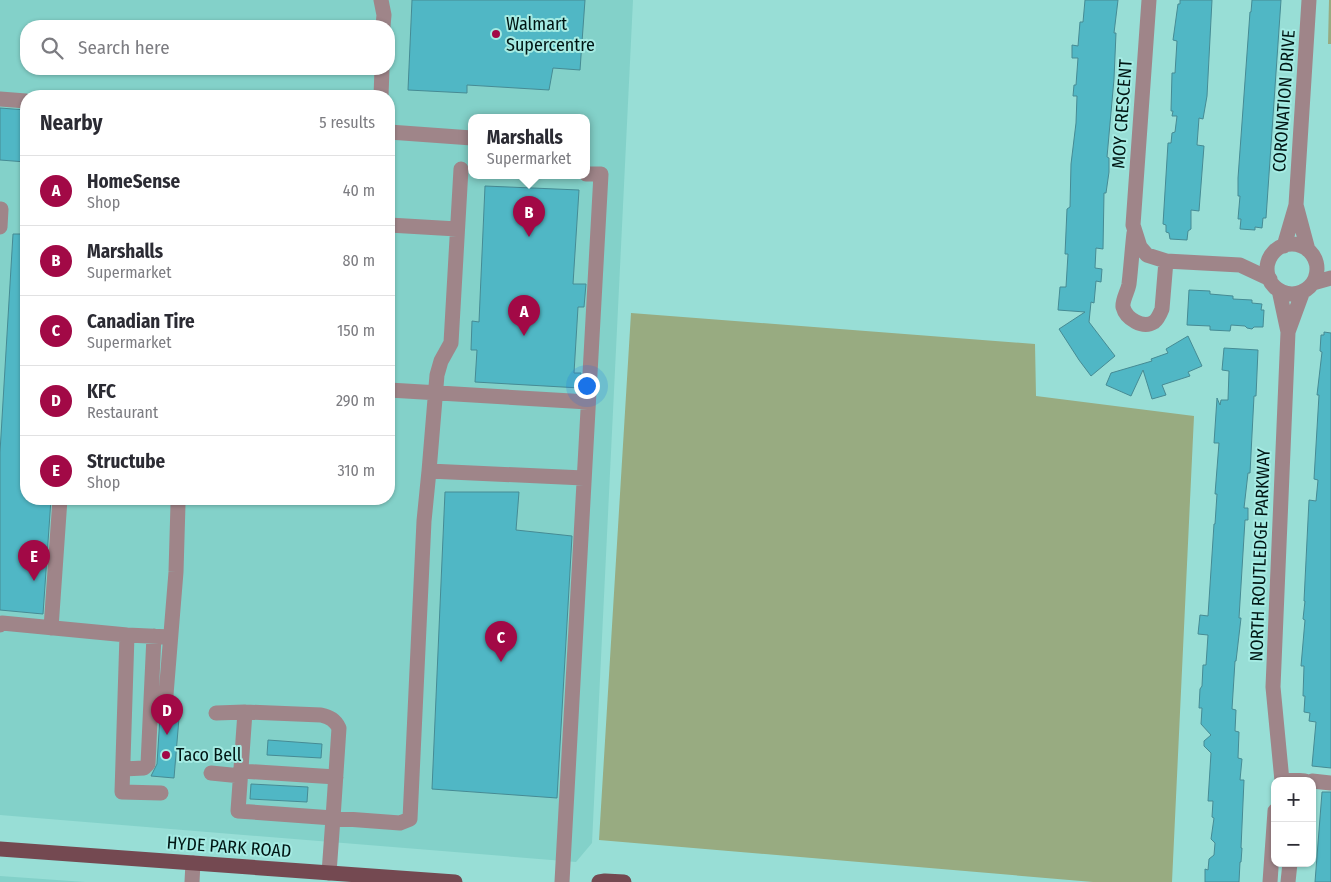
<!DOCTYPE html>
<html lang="en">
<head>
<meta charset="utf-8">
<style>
	:root { --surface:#fff; --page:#f7f7f7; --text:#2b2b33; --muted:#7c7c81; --line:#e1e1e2; --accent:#a20946 }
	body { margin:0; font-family:"Fira Sans Condensed",sans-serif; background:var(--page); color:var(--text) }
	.controls { position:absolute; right:15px; bottom:15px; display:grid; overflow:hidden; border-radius:10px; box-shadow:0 1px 4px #0004 }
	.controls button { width:45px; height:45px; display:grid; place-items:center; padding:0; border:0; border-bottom:1px solid var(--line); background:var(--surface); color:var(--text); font:25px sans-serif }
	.you { position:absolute; left:586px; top:385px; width:18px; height:18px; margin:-12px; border:4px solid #fff; border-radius:50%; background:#1a73e8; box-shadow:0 0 0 8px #1a73e833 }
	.badge { display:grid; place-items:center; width:32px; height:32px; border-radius:50%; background:var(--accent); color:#fff; font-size:16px; font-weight:700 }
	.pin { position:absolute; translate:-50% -41px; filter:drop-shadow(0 1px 2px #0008) }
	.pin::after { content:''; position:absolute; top:26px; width:18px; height:15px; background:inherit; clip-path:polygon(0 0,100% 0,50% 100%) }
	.popup { position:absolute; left:468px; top:114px; width:122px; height:65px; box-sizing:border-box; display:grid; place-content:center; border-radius:10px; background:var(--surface); filter:drop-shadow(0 1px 4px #0005); font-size:16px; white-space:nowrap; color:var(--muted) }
	.popup b { font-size:19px; color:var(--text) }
	.popup::after { content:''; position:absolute; left:50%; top:100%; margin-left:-10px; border:10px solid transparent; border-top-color:var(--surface) }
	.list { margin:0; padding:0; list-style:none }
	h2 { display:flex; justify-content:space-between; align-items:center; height:65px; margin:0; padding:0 20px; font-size:21px }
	h2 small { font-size:16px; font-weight:400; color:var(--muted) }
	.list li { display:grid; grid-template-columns:32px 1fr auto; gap:15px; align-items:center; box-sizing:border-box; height:70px; padding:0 20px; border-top:1px solid var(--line) }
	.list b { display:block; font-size:19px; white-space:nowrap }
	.list p { margin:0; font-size:16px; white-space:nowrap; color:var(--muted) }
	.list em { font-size:16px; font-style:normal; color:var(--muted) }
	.icon { flex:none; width:28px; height:28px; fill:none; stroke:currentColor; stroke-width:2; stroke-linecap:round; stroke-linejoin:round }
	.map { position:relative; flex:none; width:1331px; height:882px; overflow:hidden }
	.search { position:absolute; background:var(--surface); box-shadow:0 1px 4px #0004; left:20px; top:20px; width:375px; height:55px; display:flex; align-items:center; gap:12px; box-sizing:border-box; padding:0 18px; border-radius:20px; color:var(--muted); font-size:19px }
	.panel { position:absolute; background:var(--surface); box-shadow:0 1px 4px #0004; left:20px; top:90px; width:375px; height:415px; border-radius:20px }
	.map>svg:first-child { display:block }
	.built { fill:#83d1c9; fill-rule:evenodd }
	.green { fill:#98ab81 }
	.building { fill:#50b7c5; stroke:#468b94 }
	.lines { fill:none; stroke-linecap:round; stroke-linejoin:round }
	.minor { stroke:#9f8589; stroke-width:15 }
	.major { stroke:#744951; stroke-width:15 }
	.poi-dot { fill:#a20946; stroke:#a5ebe3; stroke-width:2 }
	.labels { text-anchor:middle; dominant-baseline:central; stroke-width:4; stroke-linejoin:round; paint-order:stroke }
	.poi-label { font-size:18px; fill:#001614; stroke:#a5ebe3; text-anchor:start }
	.street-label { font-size:18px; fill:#001614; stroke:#a5ebe3 }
</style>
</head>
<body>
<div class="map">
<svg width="1331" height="882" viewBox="0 0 1331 882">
	<rect width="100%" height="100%" fill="#98ded6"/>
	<path class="built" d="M0 0H633L592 843 576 862 0 815ZM26 26H389V69H26ZM26 96H389V499H26ZM472 118H586V176H472Z
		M0 876 85 882H0Z"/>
	<path class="green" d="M1329 0H1331V44H1328Z
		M631 313 1035 344 1036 396 1194 416 1172 882H1093L599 840Z"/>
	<path class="building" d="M412 0H585L580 70 553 68 549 90 467 85V93L408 90Z
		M1085 0H1118L1114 33H1116L1114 79 1107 157 1109 158V172L1106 193H1104L1103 249 1096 248 1095 268 1102 269 1101 282 1096 281 1094 303 1091 302 1089 322 1115 356 1091 376 1079 360 1059 329 1085 312 1058 310 1060 287H1066L1068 254H1065L1067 209 1070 207 1071 164 1076 123 1077 96H1073L1074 85H1076L1078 58H1072V45L1078 46 1080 22H1083Z
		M1180 0H1212L1207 96 1203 119 1199 118 1197 145 1204 146 1199 211 1191 210V229L1188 231 1187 240 1170 239 1169 233 1166 232V225L1163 224 1168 143H1171L1172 133 1175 132 1177 116H1172L1173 111H1171L1172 73H1175L1177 41 1173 40 1178 4H1180Z
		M1252 0H1281L1266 218H1263L1262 228 1255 227V230L1240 229 1241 219H1238L1240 196H1238V178L1250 12H1251Z
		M0 108 26 110V162L0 160Z
		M485 186 579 190 573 284H586L584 307H578L574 373H581L580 388 475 382 477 350H471L472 321 479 322Z
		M13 234H26V499H51L43 614 0 610V452Z
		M1189 290 1210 291V294L1233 296V299L1252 300V303L1262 304 1261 310H1264L1263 327H1254L1252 329 1247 328 1245 326 1231 325 1230 331 1210 330V326L1187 325Z
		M1324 332 1331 333V768L1312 766 1316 722 1309 721 1310 713 1304 712 1305 696H1303L1304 666H1301L1305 620 1303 619 1305 601H1304L1309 500 1316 501 1318 480 1314 479 1319 395H1317L1322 352 1320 351 1321 335H1324Z
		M1188 336 1202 366 1188 372 1190 376 1162 385 1166 395 1152 399 1143 370 1131 396 1106 385 1111 373 1152 361 1151 359 1168 353 1166 349Z
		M1224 348 1258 350 1256 396H1254L1250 473H1248L1244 508H1248V520H1245L1239 618H1241L1236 661H1235L1232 709 1236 710 1235 731 1239 732 1238 758 1242 759 1240 780H1244L1241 848H1242L1241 862H1240L1239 882H1205V869L1208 870 1209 859 1214 855 1215 843 1211 839 1214 818 1212 817 1213 801H1208L1211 753 1204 746V741L1211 735 1201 724 1202 708H1199L1200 689 1202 686 1203 665H1206L1208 635 1198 634 1200 615 1208 616 1214 524H1215L1217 494H1215L1219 443H1214L1217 398 1220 405 1221 400H1228L1229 371 1222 370Z
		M445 492H519L516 530 572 536 557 798 432 789Z
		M160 716 179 718 174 778 151 776 157 764Z
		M268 740 322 744 321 758 267 755Z
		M251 784 308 787 307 802 250 799Z
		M1322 792H1331V882H1315Z"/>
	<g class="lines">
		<path class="minor" d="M381 0 384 15 383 26
			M1149 0 1133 225 1140 247 1147 255 1166 261 1240 265 1270 279
			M381 96 382 69
			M0 99 26 101
			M389 132 472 138
			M1296 205 1308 250
			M389 225 457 229
			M0 227 1 209
			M1134 233C1132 250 1131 267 1129 284 1128 291 1122 300 1123 307 1126 319 1143 329 1154 322 1158 319 1160 314 1162 309L1166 261
			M1267 269a25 25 0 1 1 50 0a25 25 0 1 1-50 0Z
			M1284 246 1296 205 1309 0
			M1313 283 1331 278
			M1279 290 1288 332 1273 687 1282 781
			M1288 332 1303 291
			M389 390 588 402
			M429 471 437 375 441 361 451 343 461 169
			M0 625 2 623 127 635 170 637
			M51 628 60 499
			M127 635 122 792 161 793
			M165 707 176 572 178 504
			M216 713 245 712 321 715C330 717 335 720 339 728L333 818 238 811 245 712
			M123 769 144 768 148 764 154 636
			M241 771 336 777
			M211 773 241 776
			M1282 779 1305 781
			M1312 781 1331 783
			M329 873 333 818 400 823 410 819 424 521 429 471 584 478
			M192 882 193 863
			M562 882 601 174H586
			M1270 882 1275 811
			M1288 882 1290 863"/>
		<path class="major" d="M0 849 455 882
			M599 882 605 881 624 882"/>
	</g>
	<g class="poi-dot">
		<circle cx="496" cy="34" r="5"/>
		<circle cx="166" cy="755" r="5"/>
	</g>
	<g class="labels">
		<g class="poi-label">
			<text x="506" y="24">Walmart<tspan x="506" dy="21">Supercentre</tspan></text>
			<text x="176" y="755">Taco Bell</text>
		</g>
		<g class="street-label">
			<text transform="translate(1284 101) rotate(-86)">CORONATION DRIVE</text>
			<text transform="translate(1122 114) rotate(-86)">MOY CRESCENT</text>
			<text transform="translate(1260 555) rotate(-88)">NORTH ROUTLEDGE PARKWAY</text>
			<text transform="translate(229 847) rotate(4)">HYDE PARK ROAD</text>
		</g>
	</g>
</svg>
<div class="controls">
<button>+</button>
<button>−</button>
</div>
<div class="you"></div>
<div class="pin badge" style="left:524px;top:336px">A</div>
<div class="pin badge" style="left:529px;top:237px">B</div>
<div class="popup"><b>Marshalls</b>Supermarket</div>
<div class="pin badge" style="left:501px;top:662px">C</div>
<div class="pin badge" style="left:167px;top:735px">D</div>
<div class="pin badge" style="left:34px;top:581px">E</div>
<div class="search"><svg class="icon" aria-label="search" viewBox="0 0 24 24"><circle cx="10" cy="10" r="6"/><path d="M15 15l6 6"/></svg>Search here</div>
<section class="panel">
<h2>Nearby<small>5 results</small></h2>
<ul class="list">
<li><span class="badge">A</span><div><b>HomeSense</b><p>Shop</p></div><em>40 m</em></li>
<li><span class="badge">B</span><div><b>Marshalls</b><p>Supermarket</p></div><em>80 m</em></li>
<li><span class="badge">C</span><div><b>Canadian Tire</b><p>Supermarket</p></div><em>150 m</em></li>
<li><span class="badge">D</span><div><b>KFC</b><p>Restaurant</p></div><em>290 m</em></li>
<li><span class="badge">E</span><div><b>Structube</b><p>Shop</p></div><em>310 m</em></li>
</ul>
</section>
</div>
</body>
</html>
